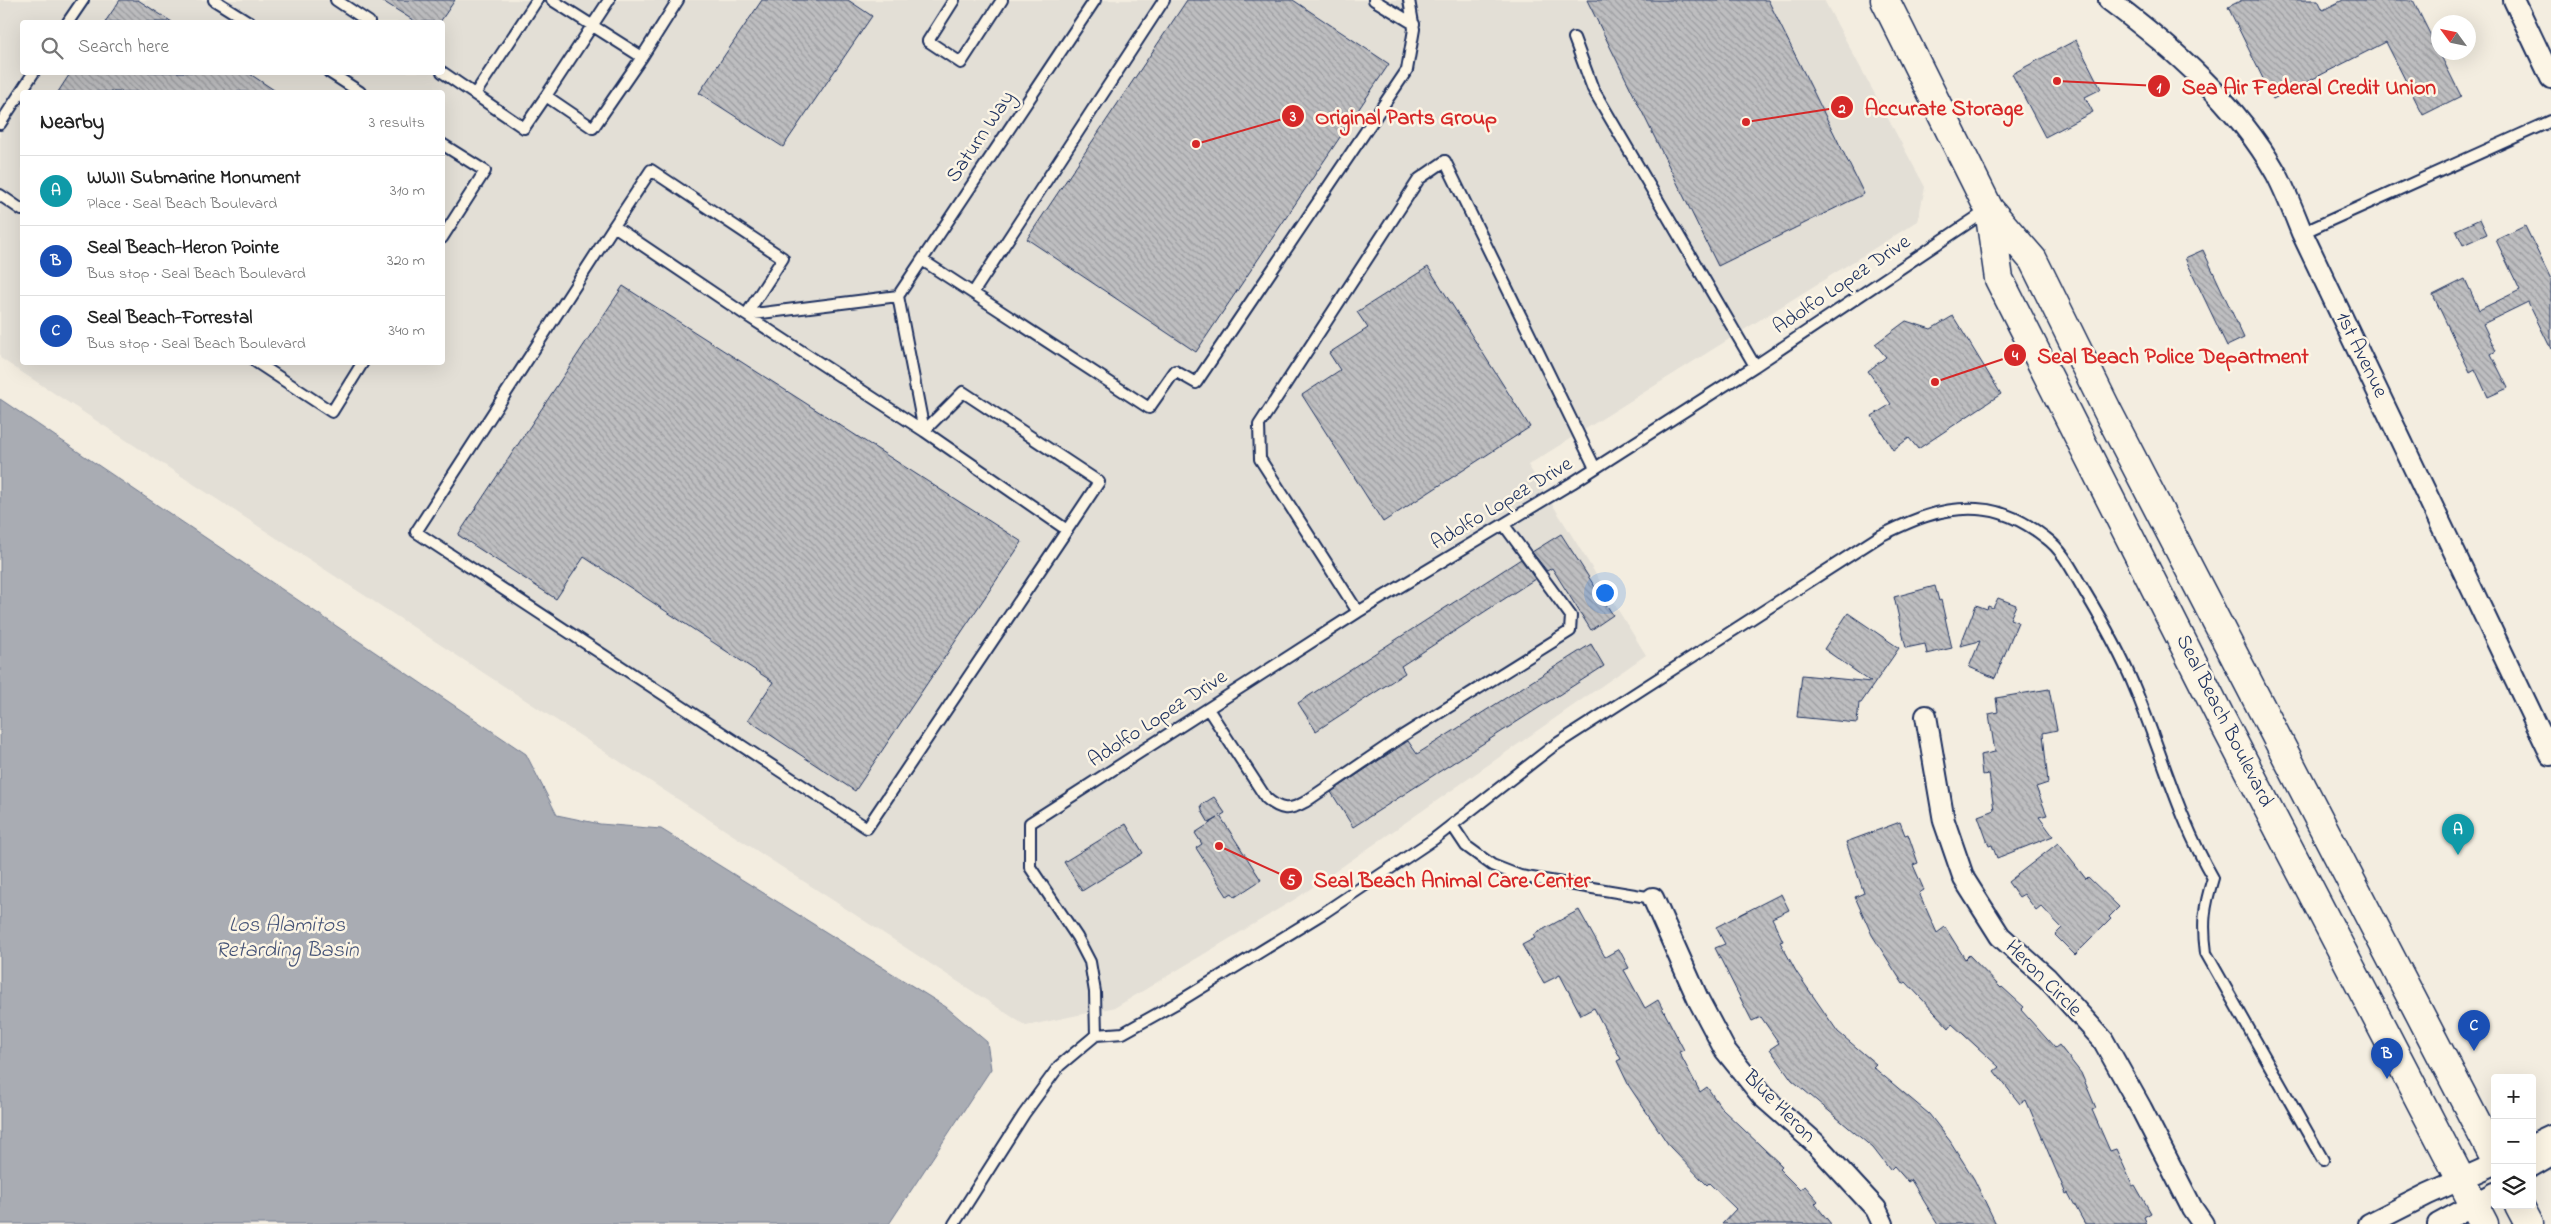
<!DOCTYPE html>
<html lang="en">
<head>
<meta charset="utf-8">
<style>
	:root { --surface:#fff; --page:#f6f6f6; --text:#222; --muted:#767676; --line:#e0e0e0; --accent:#0b8043 }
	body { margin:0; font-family:"Indie Flower",sans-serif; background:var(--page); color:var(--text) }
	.controls { position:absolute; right:15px; bottom:15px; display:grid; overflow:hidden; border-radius:5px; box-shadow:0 5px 20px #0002 }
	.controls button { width:45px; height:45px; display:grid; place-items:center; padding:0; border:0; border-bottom:1px solid var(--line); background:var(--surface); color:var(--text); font:25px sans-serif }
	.compass { position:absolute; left:2431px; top:15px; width:45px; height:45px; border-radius:50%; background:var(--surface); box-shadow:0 5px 20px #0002; rotate:303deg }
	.you { position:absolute; left:1604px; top:592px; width:18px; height:18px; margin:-12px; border:4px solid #fff; border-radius:50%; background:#1a73e8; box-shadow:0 0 0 8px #1a73e833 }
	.badge { display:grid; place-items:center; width:32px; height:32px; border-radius:50%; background:var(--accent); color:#fff; font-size:16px; font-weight:700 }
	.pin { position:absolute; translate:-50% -41px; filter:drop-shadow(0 1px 2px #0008) }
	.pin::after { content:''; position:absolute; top:26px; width:18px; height:15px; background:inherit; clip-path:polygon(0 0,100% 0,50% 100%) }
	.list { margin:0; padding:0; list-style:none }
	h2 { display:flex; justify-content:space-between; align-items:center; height:65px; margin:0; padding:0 20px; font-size:21px }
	h2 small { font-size:16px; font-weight:400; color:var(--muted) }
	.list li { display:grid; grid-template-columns:32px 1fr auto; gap:15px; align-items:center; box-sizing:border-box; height:70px; padding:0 20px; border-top:1px solid var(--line) }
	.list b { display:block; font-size:19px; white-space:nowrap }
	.list p { margin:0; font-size:16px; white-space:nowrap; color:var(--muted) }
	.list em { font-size:16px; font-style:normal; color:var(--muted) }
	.icon { flex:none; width:28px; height:28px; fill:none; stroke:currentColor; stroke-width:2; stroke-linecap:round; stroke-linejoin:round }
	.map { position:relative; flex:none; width:2551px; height:1224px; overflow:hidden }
	.search { position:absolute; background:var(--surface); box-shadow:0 5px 20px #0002; left:20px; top:20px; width:425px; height:55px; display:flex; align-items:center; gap:12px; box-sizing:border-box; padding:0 18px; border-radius:5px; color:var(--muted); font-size:19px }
	.panel { position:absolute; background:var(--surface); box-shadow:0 5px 20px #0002; left:20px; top:90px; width:425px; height:275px; border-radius:5px }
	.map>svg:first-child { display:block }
	.built { fill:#e3dfd6; fill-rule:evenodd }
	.water { fill:#a9acb3; stroke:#707a91 }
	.building { fill:url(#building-back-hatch); stroke:#1b2f5e }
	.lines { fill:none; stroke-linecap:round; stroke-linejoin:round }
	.lane-casing { stroke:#1b2f5e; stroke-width:14 }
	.street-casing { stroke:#1b2f5e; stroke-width:24 }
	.primary-casing { stroke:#1b2f5e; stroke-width:31 }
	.lane { stroke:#fcf5e5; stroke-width:10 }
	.street { stroke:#fcf5e5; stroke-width:20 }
	.primary { stroke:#fcf5e5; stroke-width:28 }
	.labels { text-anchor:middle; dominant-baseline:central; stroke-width:5; stroke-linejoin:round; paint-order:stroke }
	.street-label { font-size:21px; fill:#1b2f5e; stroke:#fcf5e5 }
	.water-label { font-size:22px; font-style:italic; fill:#465478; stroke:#fcf5e5 }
	.leader { fill:none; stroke:#d62828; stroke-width:2 }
	.callout-dot { fill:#d62828; stroke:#fcf5e5; stroke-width:2 }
	.mark-label { font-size:15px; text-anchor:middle; font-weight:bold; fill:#fff }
	.callout-label { font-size:22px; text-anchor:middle; font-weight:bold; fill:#d62828; stroke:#fcf5e5; stroke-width:5; stroke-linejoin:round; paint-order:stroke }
</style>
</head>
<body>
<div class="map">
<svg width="2551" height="1224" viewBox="0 0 2551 1224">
	<defs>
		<pattern id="building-back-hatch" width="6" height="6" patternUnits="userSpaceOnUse" patternTransform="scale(1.25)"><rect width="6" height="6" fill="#bebec0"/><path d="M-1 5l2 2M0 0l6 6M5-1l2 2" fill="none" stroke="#9a9b9f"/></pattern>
	</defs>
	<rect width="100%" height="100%" fill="#f3ede0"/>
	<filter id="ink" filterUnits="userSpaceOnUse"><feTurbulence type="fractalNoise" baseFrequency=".02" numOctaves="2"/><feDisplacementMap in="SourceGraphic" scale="10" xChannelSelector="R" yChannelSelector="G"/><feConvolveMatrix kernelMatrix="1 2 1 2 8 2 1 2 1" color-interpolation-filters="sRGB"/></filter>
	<g filter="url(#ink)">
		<path class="built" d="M0 0H1824L1925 187 1918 221 1528 465 1646 655 1297 898 1116 1007 1026 1026 0 358ZM22 22H442V72H22ZM22 92H442V362H22Z"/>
		<path class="water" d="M0 399 526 754 557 815 600 824 661 829 946 1007 987 1042 991 1069 889 1224H0Z"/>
		<path class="building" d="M120 0H138L172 22H105Z
			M381 0H455L440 22H416Z
			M762 0H848L872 16 783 147 699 93Z
			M1187 0H1293L1389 64 1196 352 1027 239Z
			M1587 0H1768L1864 194 1718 266Z
			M2242 0H2318L2323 10 2343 0H2413L2461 96 2423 115 2386 42 2273 99 2228 7Z
			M2076 40 2101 89 2085 97 2093 112 2045 137 2012 74Z
			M71 72H247L277 92H58Z
			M2480 219 2487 234 2463 245 2456 230Z
			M2525 226 2551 279V349L2528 302 2483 324 2496 351 2491 354 2508 388 2488 397 2475 369 2470 372 2433 295 2465 279 2479 310 2520 290 2496 240Z
			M2203 250 2244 338 2227 346 2185 258Z
			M1428 267 1530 427 1383 522 1302 395 1340 370 1329 353 1368 328 1357 312Z
			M623 286 1022 542 855 791 748 720 773 682 584 557 556 599 458 535Z
			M1953 316 2001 394 1918 449 1909 438 1893 450 1872 416 1891 404 1868 371 1886 357 1875 344 1906 321 1931 329Z
			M1561 534 1613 615 1591 630 1552 568 1547 571 1532 552Z
			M1521 559 1535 579 1401 666 1405 673 1316 731 1298 703Z
			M1935 586 1939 601 1941 600 1952 648 1927 654 1925 644 1906 648 1894 597Z
			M1998 598 2016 605 2010 619 2018 622 1995 678 1969 667 1980 641 1960 646 1976 605 1987 609 1988 606 1993 608Z
			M1848 613 1899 648 1861 703H1859L1857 723 1797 717 1802 675 1871 682 1824 649Z
			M1591 644 1604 666 1353 827 1331 792 1408 741 1417 754Z
			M2049 689 2057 730 2043 733 2048 783 2036 787 2047 815 2039 817 2053 836 1997 858 1992 845 1989 846 1978 816 1994 810 1989 774 1982 775 1980 755 1995 752 1989 714 1998 712 1996 698Z
			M1214 797 1225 813 1220 816 1261 880 1235 897 1232 893 1227 896 1196 848 1202 844 1195 833 1218 818 1209 823 1202 811 1201 805Z
			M1900 822 1905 835 1908 834 1918 863 1913 865 1924 890 1919 893 1937 933 1945 927 1965 959 1969 955 2001 988 2002 987 2024 1007 2021 1010 2055 1048 2059 1045 2081 1073 2096 1108 2092 1110 2110 1151 2116 1149 2133 1186 2135 1185 2151 1213 2144 1217 2147 1224H2085L2068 1193 2066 1194 2026 1100 2020 1104 1994 1071 1999 1067 1952 1024 1949 1028 1906 982 1903 984 1872 935 1855 897 1864 893 1846 842Z
			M1126 824 1143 853 1082 891 1064 862Z
			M2058 843 2086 879 2088 877 2119 907 2109 917 2111 919 2075 955 2055 935 2062 928 2041 906 2036 910 2024 894 2019 897 2008 882Z
			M1781 894 1789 910 1772 918 1783 941 1780 942 1797 973 1838 1032 1876 1064 1873 1067 1929 1114 1950 1141 1974 1179 1996 1224H1938L1911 1180 1908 1182 1894 1166 1890 1170 1873 1148 1792 1080 1770 1049 1779 1043 1761 1017 1752 1021 1715 948 1725 944 1716 927Z
			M1579 910 1605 957 1619 949 1629 968 1624 970 1645 1008 1658 1000 1684 1050 1679 1052 1700 1092 1707 1087 1722 1109 1782 1166 1779 1169 1800 1190 1805 1186 1818 1201 1815 1204 1831 1224H1722L1736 1209 1709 1183 1707 1185 1670 1147 1629 1086 1617 1061 1621 1059 1594 1008 1581 1015 1560 975 1544 983 1522 945 1535 938 1533 935Z"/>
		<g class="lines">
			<g class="lane-casing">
				<path id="lane" d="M214 0 249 22
					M336 0 369 22
					M954 0 928 41 961 63 1002 0
					M1374 0 1414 24
					M68 22 83 0
					M1574 38 1593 89 1755 366
					M642 57 678 0
					M329 72 360 92
					M442 72 524 128 546 96 593 128 642 57 552 0
					M475 94 537 0
					M546 96 609 0
					M0 124 34 72
					M442 144 485 171 442 238
					M0 195 22 210
					M614 226 651 170 783 258 746 315 924 431 1067 530 867 828 416 532 614 226 746 315 898 296
					M2302 233 2551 121
					M922 260 1149 408 1175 371 1196 383 1407 70 1414 29 1409 0
					M973 293 1164 0
					M898 296 1095 0
					M898 296 924 431
					M256 362 332 412 363 362
					M924 431 963 392 1099 482 1067 530
					M1358 612 1260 459 1259 425 1419 179 1445 161 1595 468
					M1208 709 1266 798C1281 811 1289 811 1305 802L1399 738 1570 631 1571 616 1504 525
					M1452 825 1466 846 1492 865 1520 876 1653 898
					M1096 1035 1095 992 1090 962 1077 937 1030 867V823L1358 612 1572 483 1755 366 1986 211
					M954 1224 1024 1114 1059 1066 1096 1035 1123 1033 1175 1004 1325 912 1434 839 1552 747 1880 536C1912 520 1941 507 1977 509 2002 510 2027 523 2046 538 2064 551 2074 574 2085 592 2103 622 2121 654 2134 686 2161 750 2178 818 2213 878 2204 907 2202 923 2206 953L2323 1160"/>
			</g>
			<g class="street-casing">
				<path id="street" d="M2109 0C2173 48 2236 103 2276 173 2286 192 2294 213 2302 233L2551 755
					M2514 0 2551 78
					M1926 716 1944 821 1964 879 2000 936 2047 978 2103 1040 2141 1108 2192 1208 2203 1224
					M1653 898 1698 999 1725 1050 1762 1096 1814 1142 1876 1209 1883 1224
					M2532 1145 2551 1136
					M2532 1166 2551 1155
					M2369 1224 2428 1194 2495 1164
					M2438 1224 2495 1193"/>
			</g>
			<g class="primary-casing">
				<path id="primary" d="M1885 0 1989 209 2033 260 2107 410 2495 1159
					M1989 209 1999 279 2220 716 2484 1224
					M2519 1205 2529 1224"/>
			</g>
			<use href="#lane" class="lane"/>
			<use href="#street" class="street"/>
			<use href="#primary" class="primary"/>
		</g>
	</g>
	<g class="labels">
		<g class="street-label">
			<text transform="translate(981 137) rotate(-56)">Saturn Way</text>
			<text transform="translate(1842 285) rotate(-34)">Adolfo Lopez Drive</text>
			<text transform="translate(2361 355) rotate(64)">1st Avenue</text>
			<text transform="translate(1502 504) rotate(-31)">Adolfo Lopez Drive</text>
			<text transform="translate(1158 719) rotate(-33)">Adolfo Lopez Drive</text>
			<text transform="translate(2224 721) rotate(63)">Seal Beach Boulevard</text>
			<text transform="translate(2043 979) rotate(45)">Heron Circle</text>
			<text transform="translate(1779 1107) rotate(45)">Blue Heron</text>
		</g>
		<g class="water-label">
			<text x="287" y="926">Los Alamitos<tspan x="287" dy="25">Retarding Basin</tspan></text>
		</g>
	</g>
	<path class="leader" d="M2057 81L2159 86M1746 122L1842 107M1196 144L1293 116M1935 382L2015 355M1219 846L1291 879"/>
	<g class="callout-dot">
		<circle cx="2057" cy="81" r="5"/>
		<circle cx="1746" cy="122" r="5"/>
		<circle cx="1196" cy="144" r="5"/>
		<circle cx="1935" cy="382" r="5"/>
		<circle cx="1219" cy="846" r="5"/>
		<circle cx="2159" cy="86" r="12"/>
		<circle cx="1842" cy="107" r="12"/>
		<circle cx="1293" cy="116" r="12"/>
		<circle cx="2015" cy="355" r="12"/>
		<circle cx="1291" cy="879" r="12"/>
	</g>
	<g class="mark-label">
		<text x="2159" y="92">1</text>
		<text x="1842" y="113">2</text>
		<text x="1293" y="121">3</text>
		<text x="2015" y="360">4</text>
		<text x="1291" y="885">5</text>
	</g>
	<g class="callout-label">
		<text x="2309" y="94">Sea Air Federal Credit Union</text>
		<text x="1944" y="115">Accurate Storage</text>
		<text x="1406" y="124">Original Parts Group</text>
		<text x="2173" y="363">Seal Beach Police Department</text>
		<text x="1452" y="887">Seal Beach Animal Care Center</text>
	</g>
</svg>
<div class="controls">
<button>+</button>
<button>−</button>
<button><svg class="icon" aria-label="layers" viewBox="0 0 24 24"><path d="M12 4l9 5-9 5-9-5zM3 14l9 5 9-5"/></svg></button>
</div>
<svg class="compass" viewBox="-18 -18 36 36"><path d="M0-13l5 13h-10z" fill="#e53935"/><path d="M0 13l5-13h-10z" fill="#767676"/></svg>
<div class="you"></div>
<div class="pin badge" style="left:2458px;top:855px;background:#0f9aa8">A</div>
<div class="pin badge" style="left:2387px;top:1079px;background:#1a4fb4">B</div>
<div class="pin badge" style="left:2474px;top:1051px;background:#1a4fb4">C</div>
<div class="search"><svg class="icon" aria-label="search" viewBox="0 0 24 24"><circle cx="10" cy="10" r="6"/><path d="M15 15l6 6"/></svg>Search here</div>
<section class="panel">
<h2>Nearby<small>3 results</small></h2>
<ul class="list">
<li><span class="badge" style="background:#0f9aa8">A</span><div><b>WWII Submarine Monument</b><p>Place · Seal Beach Boulevard</p></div><em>310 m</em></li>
<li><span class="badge" style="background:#1a4fb4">B</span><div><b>Seal Beach-Heron Pointe</b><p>Bus stop · Seal Beach Boulevard</p></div><em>320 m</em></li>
<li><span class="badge" style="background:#1a4fb4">C</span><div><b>Seal Beach-Forrestal</b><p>Bus stop · Seal Beach Boulevard</p></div><em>340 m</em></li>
</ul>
</section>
</div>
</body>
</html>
